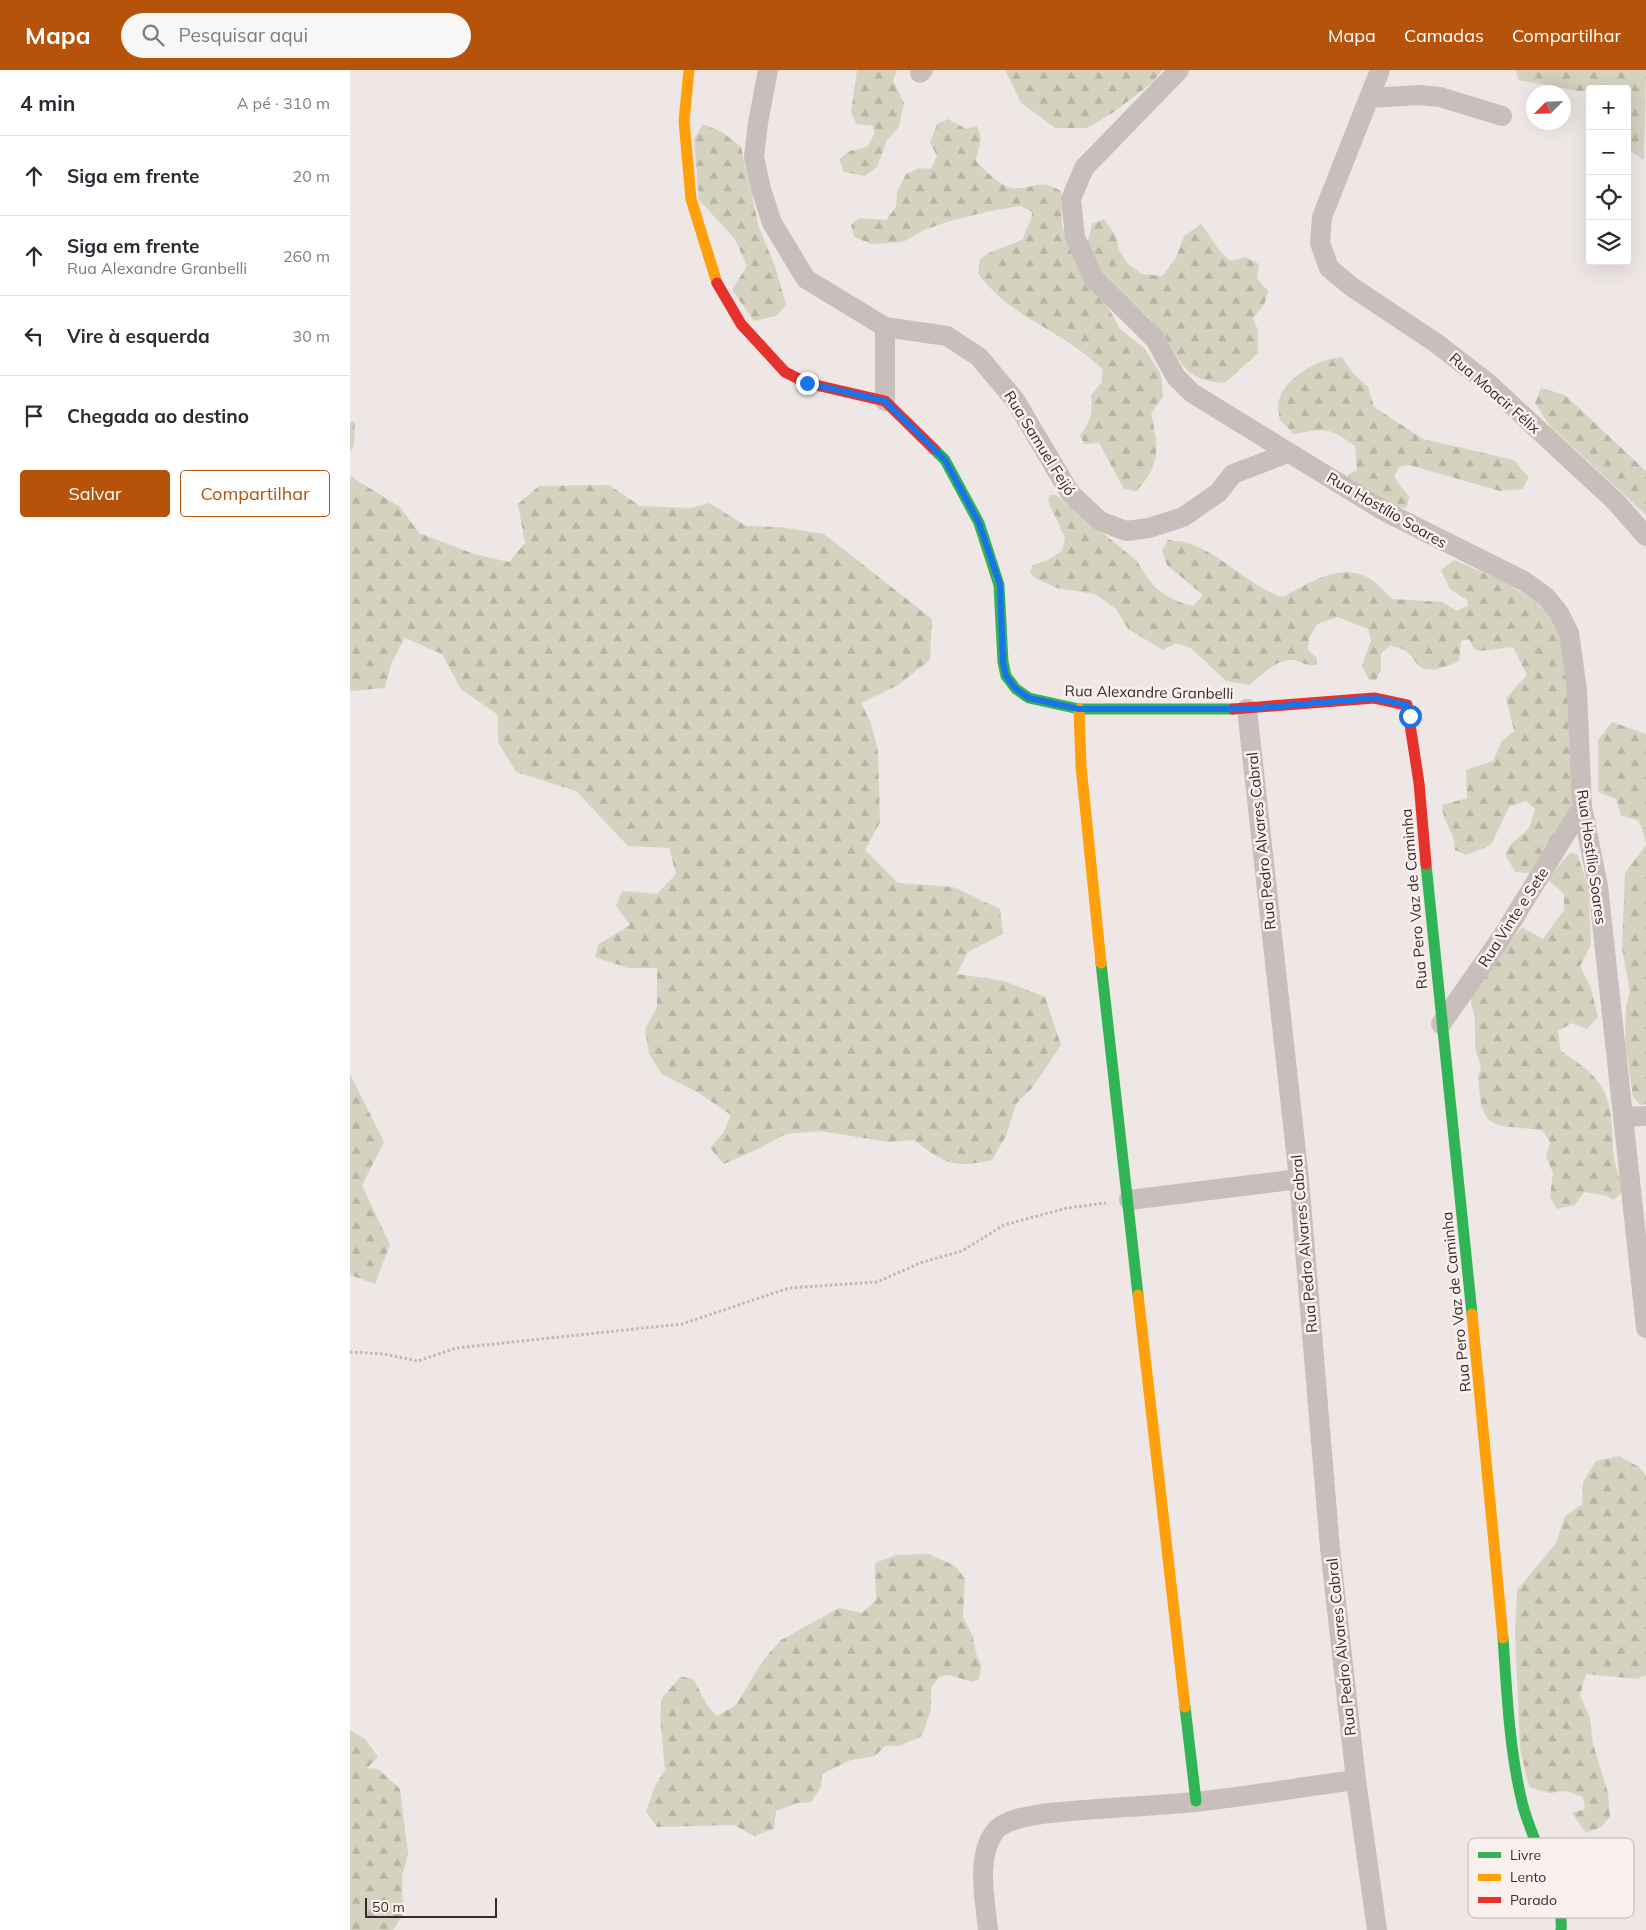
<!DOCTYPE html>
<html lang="pt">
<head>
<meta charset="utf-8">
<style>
	:root { --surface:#fff; --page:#f7f7f7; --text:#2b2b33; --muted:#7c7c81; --line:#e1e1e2; --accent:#b45309 }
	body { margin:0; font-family:Mulish,sans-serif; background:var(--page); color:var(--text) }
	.controls { position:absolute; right:15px; top:15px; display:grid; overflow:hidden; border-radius:5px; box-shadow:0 5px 20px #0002 }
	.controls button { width:45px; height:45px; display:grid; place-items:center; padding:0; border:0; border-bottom:1px solid var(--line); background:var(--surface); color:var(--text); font:25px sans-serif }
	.compass { position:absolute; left:1176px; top:15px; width:45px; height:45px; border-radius:50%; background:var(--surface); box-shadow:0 5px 20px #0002; rotate:246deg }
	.scale { position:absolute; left:15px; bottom:12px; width:132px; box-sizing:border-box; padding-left:5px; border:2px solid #392b2b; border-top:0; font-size:14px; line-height:18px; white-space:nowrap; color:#392b2b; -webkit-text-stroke:4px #faf0ee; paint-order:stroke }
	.stop { position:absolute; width:15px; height:15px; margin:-11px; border:4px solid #1a73e8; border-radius:50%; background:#fff }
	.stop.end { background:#1a73e8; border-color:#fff; box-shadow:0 1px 5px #0008 }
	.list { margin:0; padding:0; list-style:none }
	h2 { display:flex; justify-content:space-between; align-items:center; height:65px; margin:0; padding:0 20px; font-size:21px }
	h2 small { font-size:16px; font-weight:400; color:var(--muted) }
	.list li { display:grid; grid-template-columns:32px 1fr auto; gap:15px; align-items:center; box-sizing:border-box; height:80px; padding:0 20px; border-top:1px solid var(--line) }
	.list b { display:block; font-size:19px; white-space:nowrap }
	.list p { margin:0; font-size:16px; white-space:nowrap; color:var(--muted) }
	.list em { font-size:16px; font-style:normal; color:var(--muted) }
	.actions { display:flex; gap:10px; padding:15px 20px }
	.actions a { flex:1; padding:11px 0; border:1px solid var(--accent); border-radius:5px; text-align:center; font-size:18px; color:var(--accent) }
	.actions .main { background:var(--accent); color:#fff }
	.icon { flex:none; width:28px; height:28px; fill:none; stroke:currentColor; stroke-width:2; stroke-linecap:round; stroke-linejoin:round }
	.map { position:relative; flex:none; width:1296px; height:1860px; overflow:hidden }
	header { display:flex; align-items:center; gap:30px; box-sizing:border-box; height:70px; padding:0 25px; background:var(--accent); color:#fff }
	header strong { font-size:24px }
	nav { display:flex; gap:28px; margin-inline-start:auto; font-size:18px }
	.search { width:350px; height:45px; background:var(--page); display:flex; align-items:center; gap:12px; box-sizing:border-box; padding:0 18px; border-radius:28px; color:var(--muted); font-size:19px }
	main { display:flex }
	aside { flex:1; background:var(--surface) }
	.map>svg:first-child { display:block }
	.forest { fill:url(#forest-firs) }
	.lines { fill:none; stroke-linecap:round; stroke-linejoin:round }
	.path { stroke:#c0b7b6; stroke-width:3; stroke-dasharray:2.5 2.5; stroke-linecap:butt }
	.street { stroke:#c8bfbd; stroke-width:20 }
	.fast { stroke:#30b455; stroke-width:11 }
	.slow { stroke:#ff9f0a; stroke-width:11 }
	.jam { stroke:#e5322d; stroke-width:11 }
	.route { stroke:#1a73e8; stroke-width:6 }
	.labels { text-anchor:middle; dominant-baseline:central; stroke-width:5; stroke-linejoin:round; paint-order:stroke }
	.street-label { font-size:15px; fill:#392b2b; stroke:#faf0ee }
	.key { fill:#faf0ee; stroke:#c0b5b4; stroke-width:1 }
	.key-label { font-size:14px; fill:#392b2b }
</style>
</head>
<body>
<header>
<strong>Mapa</strong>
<div class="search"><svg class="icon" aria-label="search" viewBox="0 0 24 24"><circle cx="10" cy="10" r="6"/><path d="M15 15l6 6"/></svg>Pesquisar aqui</div>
<nav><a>Mapa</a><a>Camadas</a><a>Compartilhar</a></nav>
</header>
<main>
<aside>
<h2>4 min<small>A pé · 310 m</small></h2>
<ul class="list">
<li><svg class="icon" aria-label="ahead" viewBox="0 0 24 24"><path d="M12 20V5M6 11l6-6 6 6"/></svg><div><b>Siga em frente</b></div><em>20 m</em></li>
<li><svg class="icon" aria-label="ahead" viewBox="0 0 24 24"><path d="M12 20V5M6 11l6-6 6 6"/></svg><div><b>Siga em frente</b><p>Rua Alexandre Granbelli</p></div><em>260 m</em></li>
<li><svg class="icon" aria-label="left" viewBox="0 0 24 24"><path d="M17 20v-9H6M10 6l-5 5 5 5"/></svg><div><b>Vire à esquerda</b></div><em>30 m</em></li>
<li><svg class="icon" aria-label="arrive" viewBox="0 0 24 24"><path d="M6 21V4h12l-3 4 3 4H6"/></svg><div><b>Chegada ao destino</b></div></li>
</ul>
<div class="actions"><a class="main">Salvar</a><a>Compartilhar</a></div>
</aside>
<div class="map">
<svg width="1296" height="1860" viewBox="0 0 1296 1860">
	<defs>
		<pattern id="forest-firs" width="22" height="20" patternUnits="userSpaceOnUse" patternTransform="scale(1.25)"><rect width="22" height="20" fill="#d5d2c0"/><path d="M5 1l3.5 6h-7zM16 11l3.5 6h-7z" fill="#b8b4a5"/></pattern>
	</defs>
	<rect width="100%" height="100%" fill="#eee7e5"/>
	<path class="forest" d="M507 0H547L543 10 554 33 549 57 537 70 527 97 515 106 494 102 489 89 500 81 517 77 525 63 523 56 506 54 501 42Z
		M655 0H812L803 12 764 42 737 58H705L671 33Z
		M1166 0H1296L1294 90 1277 79V19L1229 21 1168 10Z
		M598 49 616 59 627 56 631 68 626 91C633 99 652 117 662 118 685 120 687 107 711 121L712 156 736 211 759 239 770 259 795 279 811 305 813 326 801 344C809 377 811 396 786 421L774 419 749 373 734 374 730 365C741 352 743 341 741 325L752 312V299C714 261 662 249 628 204L630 189C646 177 657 178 673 169 676 158 682 153 682 142L670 136 636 142 600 151 574 160 553 172 522 174 504 167 501 155 509 148 536 150 546 137 547 122 556 104 570 98 581 99 587 86 580 72 587 54Z
		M353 54 372 62 391 77 409 158 425 196 436 235 426 246 404 251 382 220 397 196 385 169 349 130 344 69Z
		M754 149 766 166 769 180 778 194 792 204 812 206 826 188 834 166 851 154C862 167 867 182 881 191L895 187 909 194 907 209 918 221 915 233 903 248 908 260V283L875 313C828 310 833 288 808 258 788 232 745 212 738 177 737 171 741 161 742 154Z
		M992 287 1003 303 1018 317 1024 337 1073 369 1164 390 1179 408 1172 419 1150 421 1059 395 1049 397 1044 407 1059 427 1057 437 1045 439 1001 414 998 405 1007 400 1005 376C979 357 976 358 944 364L930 350C929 344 927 336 929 330 936 306 969 289 992 287Z
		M1191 318 1215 325 1296 401V445L1200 356 1185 333Z
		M0 352H5L4 376 0 381Z
		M0 406 50 437 69 463 124 484 159 492 175 473 168 434 189 416 259 415 290 436 341 438 359 433 396 456 430 457 474 464 582 549 580 590 548 615 511 633 521 653 528 681 530 752 515 780 548 813 603 817 650 839 653 864 618 882 607 904 654 911 695 927 711 975 682 1018 666 1034 656 1066 642 1090C603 1099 594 1093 564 1070L538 1072 470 1061 436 1064 408 1079 374 1094 360 1078 373 1063 381 1045 349 1023 312 1004 299 984 295 959 307 937V898H278L245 887 249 874 280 855 266 836 272 821 307 824 326 804 319 778 278 776 226 721 166 702 148 672V645L111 619 92 584 55 568 41 594 35 618 0 621Z
		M700 425H706L787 491C802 518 813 528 843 536L853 525 817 495 812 480 818 470C825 471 834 471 841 474 874 486 899 516 932 527 960 513 992 490 1022 510 1029 515 1035 523 1042 529L1092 532 1107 541 1118 536 1117 530 1100 519 1091 500 1104 490C1138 505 1177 518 1201 548 1205 552 1209 559 1210 565 1217 592 1230 712 1221 735 1211 759 1194 782 1180 803L1165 802 1155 784 1161 774 1179 758 1185 739 1176 731 1159 737 1141 775 1116 785 1105 780C1105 761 1093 754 1092 735L1117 728 1116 700 1143 691 1151 672 1164 661 1156 628 1177 605 1163 577 1130 581 1124 579 1119 569 1111 571 1109 591C1055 616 1075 579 1040 576L1031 583V600L1026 610H1019L1012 596 1021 570 1018 559 987 547 967 554 959 568 958 580 967 588V595C954 596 953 592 944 590 927 588 911 606 899 615L876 611 841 578 825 573 813 580 778 559 766 539 745 524 707 518 685 508 680 502 683 495 696 491 712 481 715 468 698 431Z
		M1262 652 1296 664V773L1289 751 1271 745 1266 729 1248 722V670Z
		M1296 775V1034L1290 1035 1283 1027 1275 974 1276 936 1280 922 1272 878 1275 803Z
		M1220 783 1227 784 1238 816 1241 875 1230 896 1240 916 1248 947 1237 959 1222 953 1208 961 1211 981C1224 990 1240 1000 1249 1013 1265 1035 1261 1063 1264 1088 1266 1099 1270 1110 1273 1121L1264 1130 1254 1125 1234 1122 1225 1135 1207 1139 1200 1127 1203 1103 1196 1086 1200 1072 1192 1060 1151 1056 1138 1050 1131 1036 1128 1007 1131 997 1125 978V950L1120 927 1172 857 1193 869 1214 840V824L1197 809Z
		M0 1004 34 1072 12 1115 40 1175 25 1214 0 1205Z
		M1269 1386 1289 1397 1296 1406V1605L1287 1609 1236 1604 1230 1625 1240 1648 1243 1674 1258 1723 1260 1747 1251 1757 1236 1763 1222 1743 1235 1739 1233 1727 1217 1721 1199 1723 1179 1717 1170 1678 1165 1564 1167 1520 1206 1473 1215 1446 1232 1434 1233 1412 1246 1391Z
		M579 1484 605 1496 615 1509 613 1547 623 1567 626 1583 631 1596 629 1609 622 1612 599 1605 589 1607 581 1618V1639L572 1666 549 1676H535L525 1686 501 1690 472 1704 471 1717 461 1732 447 1733 426 1741 424 1759 404 1766 384 1755 307 1757 296 1741 305 1716 315 1700 310 1648 312 1628 331 1606 344 1610 357 1635 367 1646 386 1635 414 1589 431 1570 489 1538 512 1543 526 1530 525 1493 546 1485Z
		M0 1660 15 1669 28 1687 17 1698 28 1699 50 1719 58 1784 52 1806 53 1845 43 1860H0Z"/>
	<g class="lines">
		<path class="path" d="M0 1282 34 1284 68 1291 106 1278 332 1254 439 1218 527 1212 573 1192 612 1181 654 1155 717 1138 756 1133"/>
		<path class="street" d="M418 0 408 53 404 87 411 119 422 153 456 209 535 257 597 266 629 287 665 330 720 423 750 451 776 461 799 458 833 447 868 423 883 404 938 383
			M829 0 734 98 721 129 725 167 744 209 805 269 826 307 842 323 1034 441 1174 511 1196 527 1209 543 1219 563 1227 620 1232 737 1248 816 1296 1258
			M1030 0 972 147 970 173 979 198 1002 217 1086 273 1139 314 1265 431 1296 466
			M570 3 573 0
			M1020 28 1069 25 1090 27 1152 46
			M535 331V257
			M897 639 949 1109 980 1478 1006 1710 1027 1860
			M1091 954 1152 867 1232 737
			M1274 1047 1296 1046
			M779 1130 949 1109
			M638 1860C635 1829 625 1786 646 1760 656 1749 679 1746 692 1744 742 1738 794 1737 844 1732 898 1726 952 1717 1006 1710"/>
		<path class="fast" d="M584 379 595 390 629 453 649 515 653 592 656 606 666 619 679 628 729 639H883
			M1076 794 1122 1244
			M751 893 788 1225
			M1153 1568C1157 1623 1159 1678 1172 1732 1179 1765 1215 1830 1211 1860
			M835 1637 846 1731"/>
		<path class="slow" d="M339 0 334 51 341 129 367 213
			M729 639 731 696 751 893
			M788 1225 835 1637
			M1122 1244 1153 1568"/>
		<path class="jam" d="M367 213 391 254 435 302 457 313 535 331 584 379
			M883 639 1024 628 1057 635 1069 713 1076 794"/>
	</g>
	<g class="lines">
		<path class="route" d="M457 313 535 331 595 390 629 453 650 515 653 592 656 606 666 619 679 628 729 639H897L1024 628 1057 635 1060 646"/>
	</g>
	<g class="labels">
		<g class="street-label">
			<text transform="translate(1145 323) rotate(41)">Rua Moacir Félix</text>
			<text transform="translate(690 373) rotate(58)">Rua Samuel Feijó</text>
			<text transform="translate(1037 440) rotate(30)">Rua Hostílio Soares</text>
			<text transform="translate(799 622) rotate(1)">Rua Alexandre Granbelli</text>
			<text transform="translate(911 771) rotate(-96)">Rua Pedro Alvares Cabral</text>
			<text transform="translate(1242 787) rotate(82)">Rua Hostílio Soares</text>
			<text transform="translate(1064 829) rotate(-95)">Rua Pero Vaz de Caminha</text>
			<text transform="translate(1163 847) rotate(-57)">Rua Vinte e Sete</text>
			<text transform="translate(954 1174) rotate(-95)">Rua Pedro Alvares Cabral</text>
			<text transform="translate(1106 1232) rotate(-96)">Rua Pero Vaz de Caminha</text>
			<text transform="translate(991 1577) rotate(-96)">Rua Pedro Alvares Cabral</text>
		</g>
	</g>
	<rect x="1118" y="1768" width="166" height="80" rx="8" class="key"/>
	<rect x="1128" y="1782" width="23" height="6" fill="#30b455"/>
	<rect x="1128" y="1804" width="23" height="7" fill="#ff9f0a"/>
	<rect x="1128" y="1827" width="23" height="6" fill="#e5322d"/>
	<g class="key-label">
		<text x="1160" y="1790">Livre</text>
		<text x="1160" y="1812">Lento</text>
		<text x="1160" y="1835">Parado</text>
	</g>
</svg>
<div class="controls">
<button>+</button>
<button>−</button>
<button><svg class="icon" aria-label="locate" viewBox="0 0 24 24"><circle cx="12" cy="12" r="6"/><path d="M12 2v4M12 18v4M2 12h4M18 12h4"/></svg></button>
<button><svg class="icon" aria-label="layers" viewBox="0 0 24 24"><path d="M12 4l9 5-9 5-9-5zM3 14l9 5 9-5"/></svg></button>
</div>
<svg class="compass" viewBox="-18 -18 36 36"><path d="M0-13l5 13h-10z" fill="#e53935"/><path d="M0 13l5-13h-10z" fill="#7c7c81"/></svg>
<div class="scale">50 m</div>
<div class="stop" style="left:1060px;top:646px"></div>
<div class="stop end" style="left:457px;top:313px"></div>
</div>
</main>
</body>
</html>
